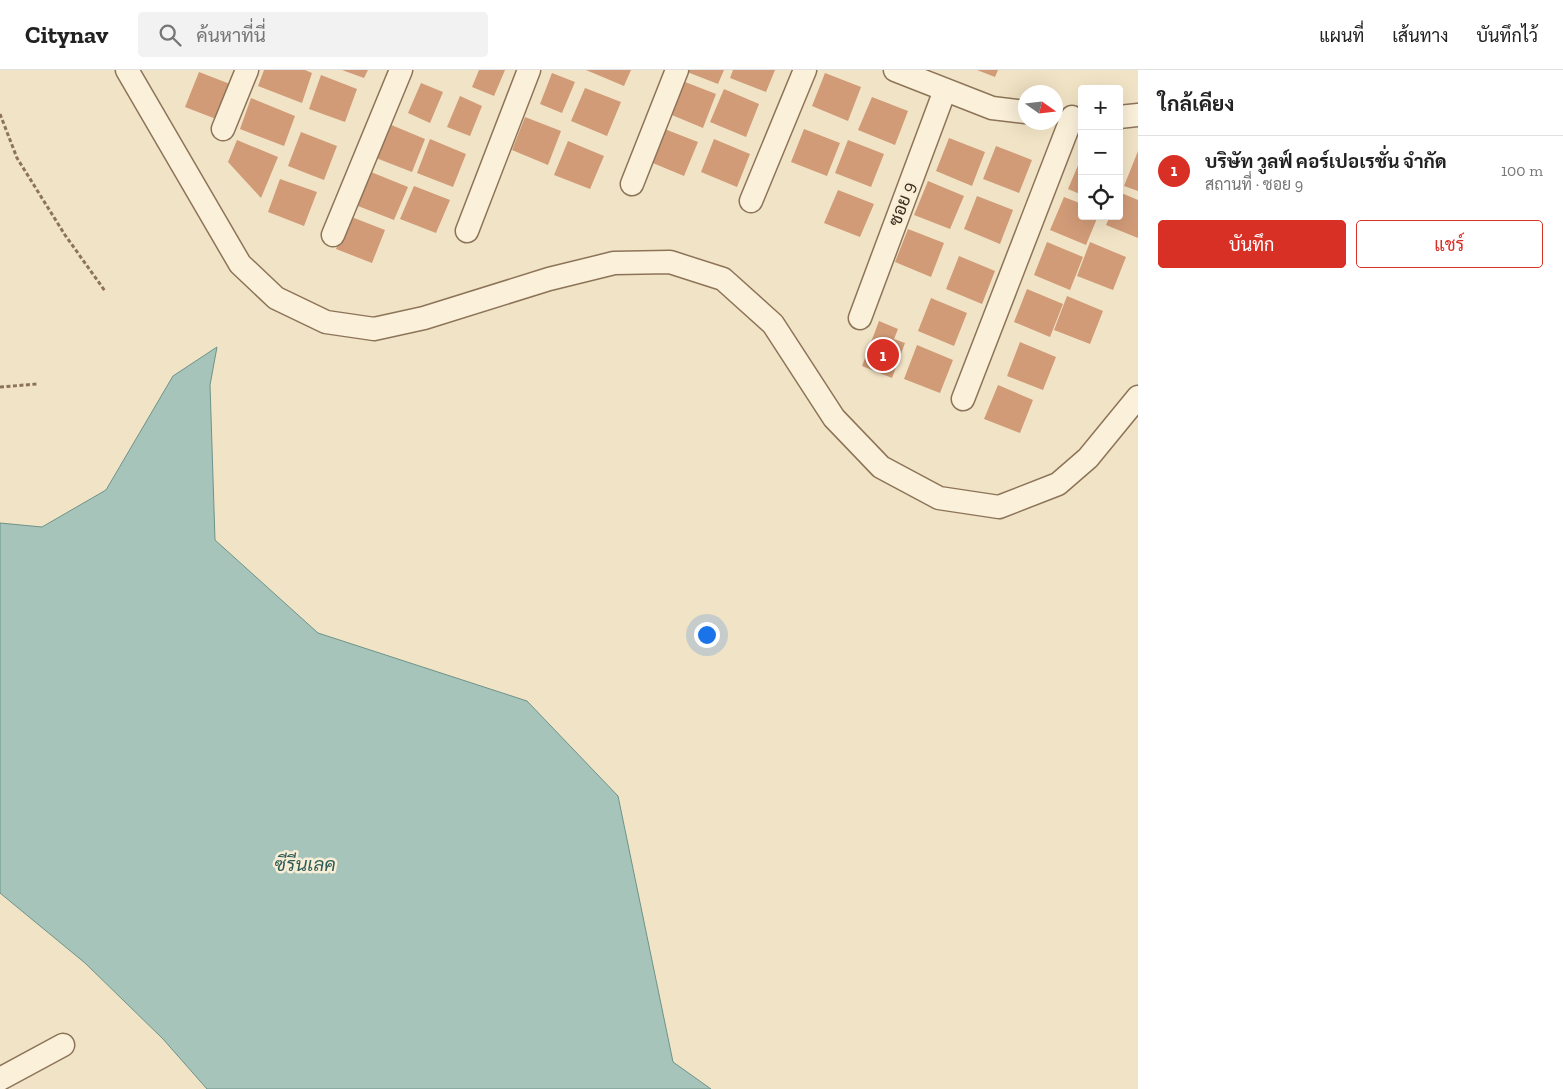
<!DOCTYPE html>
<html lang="th">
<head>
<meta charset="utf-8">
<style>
	:root { --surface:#fff; --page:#f2f2f2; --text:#222; --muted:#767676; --line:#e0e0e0; --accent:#d93025 }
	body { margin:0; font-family:"Zilla Slab",Sarabun,serif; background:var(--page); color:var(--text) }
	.controls { position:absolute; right:15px; top:15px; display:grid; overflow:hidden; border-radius:5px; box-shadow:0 5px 20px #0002 }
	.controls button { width:45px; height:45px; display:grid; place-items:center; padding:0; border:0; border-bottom:1px solid var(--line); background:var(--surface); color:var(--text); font:25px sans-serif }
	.compass { position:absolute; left:1018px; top:15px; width:45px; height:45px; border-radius:50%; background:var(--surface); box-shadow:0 5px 20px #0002; rotate:104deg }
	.you { position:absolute; left:706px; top:564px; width:18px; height:18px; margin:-12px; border:4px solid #fff; border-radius:50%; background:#1a73e8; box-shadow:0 0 0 8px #1a73e833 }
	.badge { display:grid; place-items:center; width:32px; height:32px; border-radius:50%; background:var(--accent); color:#fff; font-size:16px; font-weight:700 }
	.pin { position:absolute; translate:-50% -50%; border:2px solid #fff; box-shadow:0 1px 5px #0006 }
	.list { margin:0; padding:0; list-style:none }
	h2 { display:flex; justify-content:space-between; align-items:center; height:65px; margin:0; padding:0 20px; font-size:21px }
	h2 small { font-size:16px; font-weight:400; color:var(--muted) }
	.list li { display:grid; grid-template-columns:32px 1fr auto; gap:15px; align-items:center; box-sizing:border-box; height:70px; padding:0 20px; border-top:1px solid var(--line) }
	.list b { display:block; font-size:19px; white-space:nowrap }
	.list p { margin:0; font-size:16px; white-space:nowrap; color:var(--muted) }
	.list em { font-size:16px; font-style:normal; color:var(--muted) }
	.actions { display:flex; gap:10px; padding:15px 20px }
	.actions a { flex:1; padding:11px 0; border:1px solid var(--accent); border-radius:5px; text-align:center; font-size:18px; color:var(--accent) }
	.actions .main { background:var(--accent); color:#fff }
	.icon { flex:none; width:28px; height:28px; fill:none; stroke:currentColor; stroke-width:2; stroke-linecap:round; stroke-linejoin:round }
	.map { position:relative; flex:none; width:1138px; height:1019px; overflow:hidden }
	header { display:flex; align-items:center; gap:30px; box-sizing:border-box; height:70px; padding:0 25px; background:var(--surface); border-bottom:1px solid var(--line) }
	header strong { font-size:24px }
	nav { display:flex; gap:28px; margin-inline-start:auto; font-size:18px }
	.search { width:350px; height:45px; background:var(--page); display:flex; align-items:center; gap:12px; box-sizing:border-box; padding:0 18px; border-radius:5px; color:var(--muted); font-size:19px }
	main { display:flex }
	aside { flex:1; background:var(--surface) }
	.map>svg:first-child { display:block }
	.water { fill:#a7c4bb; stroke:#6c9389 }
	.building { fill:#d19b78 }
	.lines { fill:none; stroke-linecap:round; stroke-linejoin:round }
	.street-casing { stroke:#8d7459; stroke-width:25 }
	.path { stroke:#8d7459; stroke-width:3; stroke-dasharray:4 2.5; stroke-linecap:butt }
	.street { stroke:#fbf0d9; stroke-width:22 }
	.labels { text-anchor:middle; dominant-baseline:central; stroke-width:5; stroke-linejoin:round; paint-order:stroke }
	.street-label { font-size:18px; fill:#3c2c1e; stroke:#f8edd5 }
	.water-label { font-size:19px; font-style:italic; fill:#2d5d59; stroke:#f8edd5 }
</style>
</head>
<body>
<header>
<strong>Citynav</strong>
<div class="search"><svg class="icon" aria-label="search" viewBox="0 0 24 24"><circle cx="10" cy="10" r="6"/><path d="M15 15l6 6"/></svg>ค้นหาที่นี่</div>
<nav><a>แผนที่</a><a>เส้นทาง</a><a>บันทึกไว้</a></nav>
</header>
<main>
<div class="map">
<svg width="1138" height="1019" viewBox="0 0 1138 1019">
	<rect width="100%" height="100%" fill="#f1e3c5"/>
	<path class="water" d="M217 277 210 315 215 470 318 563 527 631 618 726 673 992 711 1019H207L163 969 85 893 0 823V453L42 457 106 420 173 306Z"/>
	<path class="building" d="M264 0H305L312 3 302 33 258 16Z
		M342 0H368L364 8Z
		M479 0H505L494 26 472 17Z
		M586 0H631L624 16Z
		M682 0H724L718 14Z
		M733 0H775L766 22 730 8Z
		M977 0H998L995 7Z
		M199 2 230 14 216 49 185 37Z
		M552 3 575 12 562 43 540 34Z
		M825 3 861 17 848 51 812 36Z
		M321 5 357 19 345 52 309 39Z
		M680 10 716 24 703 58 667 43Z
		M421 13 443 22 430 53 408 43Z
		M585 18 621 32 607 66 571 51Z
		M724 19 759 34 746 67 710 52Z
		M460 26 482 36 470 66 447 57Z
		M872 27 908 41 895 75 858 60Z
		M251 28 295 46 284 76 240 59Z
		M525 47 561 61 548 95 512 80Z
		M389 54 425 69 412 102 376 88Z
		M662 58 698 72 684 106 648 91Z
		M804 59 840 73 827 106 791 92Z
		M301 62 337 76 324 110 288 96Z
		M949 68 985 82 972 116 936 101Z
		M430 69 466 84 453 117 417 103Z
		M714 69 750 84 737 117 701 102Z
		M237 70 278 87 261 128 228 92Z
		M848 70 884 84 871 117 835 103Z
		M568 71 604 86 590 119 554 105Z
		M996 76 1032 90 1019 123 983 109Z
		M1138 81V121L1124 116Z
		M1082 86V125L1068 119Z
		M371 102 408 117 394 150 358 136Z
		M280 109 317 122 304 156 268 142Z
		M928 111 964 126 950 159 914 145Z
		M414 116 450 130 436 163 400 149Z
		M838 120 874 134 860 167 824 153Z
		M1119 122 1138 130V168L1106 155 1110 146H1119Z
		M977 126 1013 140 1000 174 964 159Z
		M1064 127 1082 134V146H1098L1086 175 1050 160Z
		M349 146 385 160 372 193 336 179Z
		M908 159 944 173 931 207 895 192Z
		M1047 172 1083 187 1070 220 1034 205Z
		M1090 172 1126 187 1113 220 1077 206Z
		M959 186 995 201 982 234 946 219Z
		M1027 219 1063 234 1050 267 1014 252Z
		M1067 226 1103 241 1090 274 1054 260Z
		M931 228 967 243 954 276 918 261Z
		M879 251 898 259 894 269 905 273 892 308 862 296Z
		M1020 272 1056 287 1043 320 1007 306Z
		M917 275 953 290 940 323 904 309Z
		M998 315 1033 330 1020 363 984 349Z"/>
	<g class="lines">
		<g class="street-casing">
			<path id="street" d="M127 0 240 194 276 228 326 252 374 259 424 248 549 209 614 193 670 192 723 209 773 254 834 348 881 397 939 428 999 437 1058 414 1088 388 1138 327
				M895 0 992 38 1026 42
				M1119 47 1138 45
				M223 59 247 0
				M632 114 677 0
				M751 131 805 0
				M467 161 529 0
				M333 165 401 0
				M860 248 945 20
				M963 329 1072 47
				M0 1009 63 975"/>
		</g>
		<path class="path" d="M0 44 17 88 65 165 105 221
			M0 317 37 314"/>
		<use href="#street" class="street"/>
	</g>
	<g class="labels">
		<g class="street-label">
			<text transform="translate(902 134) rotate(-69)">ซอย 9</text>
		</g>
		<g class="water-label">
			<text x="305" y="794">ซีรีนเลค</text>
		</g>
	</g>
</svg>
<div class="controls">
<button>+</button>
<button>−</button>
<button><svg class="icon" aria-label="locate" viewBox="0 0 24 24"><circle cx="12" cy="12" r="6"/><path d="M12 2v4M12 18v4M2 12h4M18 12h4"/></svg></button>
</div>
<svg class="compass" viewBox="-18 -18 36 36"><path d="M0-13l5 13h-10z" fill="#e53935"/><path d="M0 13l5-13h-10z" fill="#767676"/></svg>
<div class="you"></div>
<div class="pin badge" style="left:883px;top:285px">1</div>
</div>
<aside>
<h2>ใกล้เคียง<small></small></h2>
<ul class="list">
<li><span class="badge">1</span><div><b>บริษัท วูลฟ์ คอร์เปอเรชั่น จำกัด</b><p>สถานที่ · ซอย 9</p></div><em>100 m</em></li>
</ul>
<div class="actions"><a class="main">บันทึก</a><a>แชร์</a></div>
</aside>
</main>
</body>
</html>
